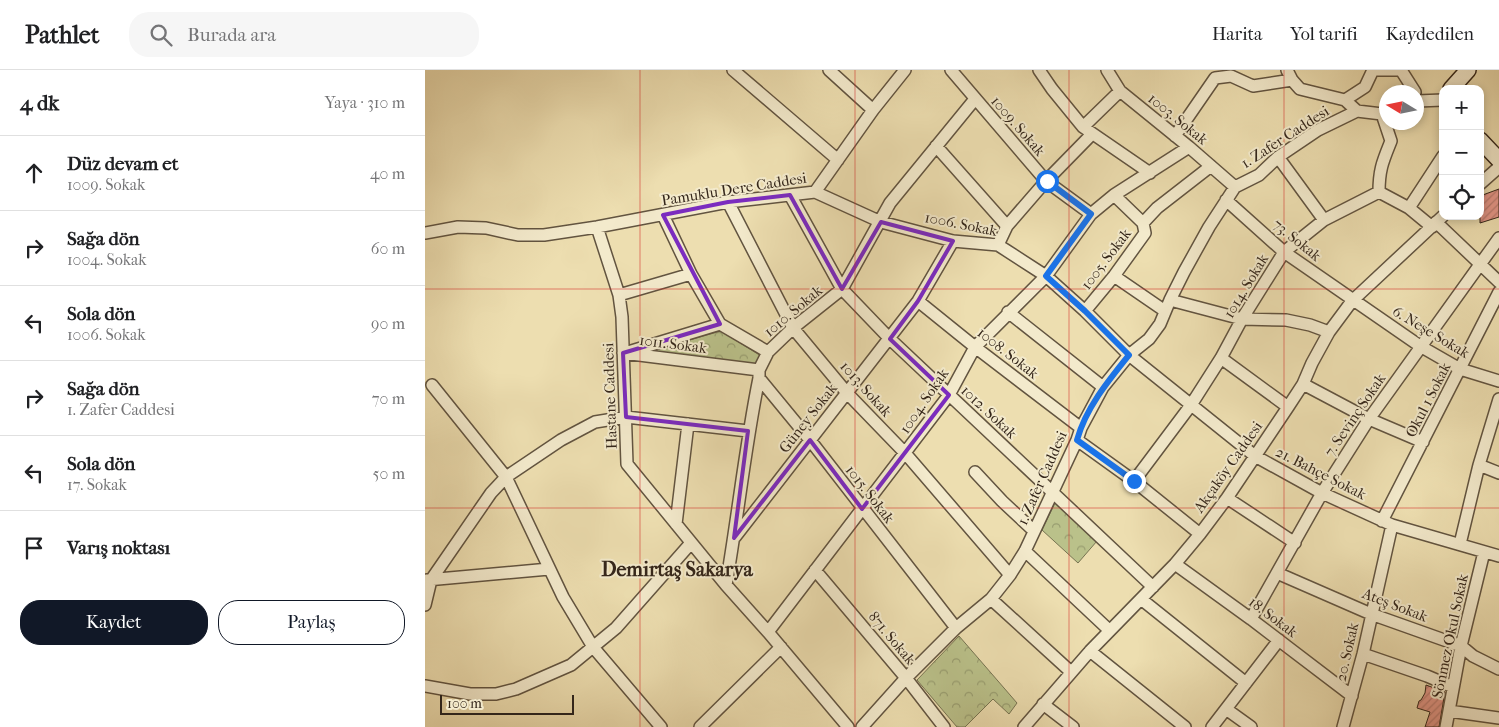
<!DOCTYPE html>
<html lang="tr">
<head>
<meta charset="utf-8">
<style>
	:root { --surface:#fff; --page:#f6f6f6; --text:#202124; --muted:#757577; --line:#e0e0e0; --accent:#111827 }
	body { margin:0; font-family:"IM FELL French Canon",serif; background:var(--page); color:var(--text) }
	.controls { position:absolute; right:15px; top:15px; display:grid; overflow:hidden; border-radius:10px; box-shadow:0 2px 8px #0003 }
	.controls button { width:45px; height:45px; display:grid; place-items:center; padding:0; border:0; border-bottom:1px solid var(--line); background:var(--surface); color:var(--text); font:25px sans-serif }
	.compass { position:absolute; left:954px; top:15px; width:45px; height:45px; border-radius:50%; background:var(--surface); box-shadow:0 2px 8px #0003; rotate:280deg }
	.scale { position:absolute; left:15px; bottom:12px; width:134px; box-sizing:border-box; padding-left:5px; border:2px solid #34261a; border-top:0; font-size:14px; line-height:18px; white-space:nowrap; color:#34261a; -webkit-text-stroke:4px #f3eacc; paint-order:stroke }
	.stop { position:absolute; width:15px; height:15px; margin:-11px; border:4px solid #1a73e8; border-radius:50%; background:#fff }
	.stop.end { background:#1a73e8; border-color:#fff; box-shadow:0 1px 5px #0008 }
	.list { margin:0; padding:0; list-style:none }
	h2 { display:flex; justify-content:space-between; align-items:center; height:65px; margin:0; padding:0 20px; font-size:21px }
	h2 small { font-size:16px; font-weight:400; color:var(--muted) }
	.list li { display:grid; grid-template-columns:32px 1fr auto; gap:15px; align-items:center; box-sizing:border-box; height:75px; padding:0 20px; border-top:1px solid var(--line) }
	.list b { display:block; font-size:19px; white-space:nowrap }
	.list p { margin:0; font-size:16px; white-space:nowrap; color:var(--muted) }
	.list em { font-size:16px; font-style:normal; color:var(--muted) }
	.actions { display:flex; gap:10px; padding:15px 20px }
	.actions a { flex:1; padding:11px 0; border:1px solid var(--accent); border-radius:20px; text-align:center; font-size:18px; color:var(--accent) }
	.actions .main { background:var(--accent); color:#fff }
	.icon { flex:none; width:28px; height:28px; fill:none; stroke:currentColor; stroke-width:2; stroke-linecap:round; stroke-linejoin:round }
	.map { position:relative; flex:none; width:1074px; height:657px; overflow:hidden }
	header { display:flex; align-items:center; gap:30px; box-sizing:border-box; height:70px; padding:0 25px; background:var(--surface); border-bottom:1px solid var(--line) }
	header strong { font-size:24px }
	nav { display:flex; gap:28px; margin-inline-start:auto; font-size:18px }
	.search { width:350px; height:45px; background:var(--page); display:flex; align-items:center; gap:12px; box-sizing:border-box; padding:0 18px; border-radius:20px; color:var(--muted); font-size:19px }
	main { display:flex }
	aside { flex:1; background:var(--surface) }
	.map>svg:first-child { display:block }
	.forest { fill:url(#forest-crowns); stroke:#777452 }
	.building { fill:url(#building-hatch); stroke:#34261a }
	.lines { fill:none; stroke-linecap:round; stroke-linejoin:round }
	.minor-casing { stroke:#625440; stroke-width:14 }
	.secondary-casing { stroke:#34261a; stroke-width:18 }
	.minor { stroke:#f3eacc; stroke-width:11 }
	.secondary { stroke:#f3eacc; stroke-width:15 }
	.route { stroke:#1a73e8; stroke-width:6 }
	.marked { fill:none; stroke:#7b2cbf; stroke-width:4; stroke-linejoin:round }
	.grid { fill:none; stroke:#d62828; stroke-width:1; stroke-opacity:0.55 }
	.labels { text-anchor:middle; dominant-baseline:central; stroke-width:4; stroke-linejoin:round; paint-order:stroke }
	.street-label { font-size:15px; fill:#34261a; stroke:#f3eacc }
	.district-label { font-size:20px; font-weight:bold; fill:#34261a; stroke:#f3eacc }
</style>
</head>
<body>
<header>
<strong>Pathlet</strong>
<div class="search"><svg class="icon" aria-label="search" viewBox="0 0 24 24"><circle cx="10" cy="10" r="6"/><path d="M15 15l6 6"/></svg>Burada ara</div>
<nav><a>Harita</a><a>Yol tarifi</a><a>Kaydedilen</a></nav>
</header>
<main>
<aside>
<h2>4 dk<small>Yaya · 310 m</small></h2>
<ul class="list">
<li><svg class="icon" aria-label="ahead" viewBox="0 0 24 24"><path d="M12 20V5M6 11l6-6 6 6"/></svg><div><b>Düz devam et</b><p>1009. Sokak</p></div><em>40 m</em></li>
<li><svg class="icon" aria-label="right" viewBox="0 0 24 24"><path d="M7 20v-9h11M14 6l5 5-5 5"/></svg><div><b>Sağa dön</b><p>1004. Sokak</p></div><em>60 m</em></li>
<li><svg class="icon" aria-label="left" viewBox="0 0 24 24"><path d="M17 20v-9H6M10 6l-5 5 5 5"/></svg><div><b>Sola dön</b><p>1006. Sokak</p></div><em>90 m</em></li>
<li><svg class="icon" aria-label="right" viewBox="0 0 24 24"><path d="M7 20v-9h11M14 6l5 5-5 5"/></svg><div><b>Sağa dön</b><p>1. Zafer Caddesi</p></div><em>70 m</em></li>
<li><svg class="icon" aria-label="left" viewBox="0 0 24 24"><path d="M17 20v-9H6M10 6l-5 5 5 5"/></svg><div><b>Sola dön</b><p>17. Sokak</p></div><em>50 m</em></li>
<li><svg class="icon" aria-label="arrive" viewBox="0 0 24 24"><path d="M6 21V4h12l-3 4 3 4H6"/></svg><div><b>Varış noktası</b></div></li>
</ul>
<div class="actions"><a class="main">Kaydet</a><a>Paylaş</a></div>
</aside>
<div class="map">
<svg width="1074" height="657" viewBox="0 0 1074 657">
	<defs>
		<pattern id="forest-crowns" width="20" height="18" patternUnits="userSpaceOnUse" patternTransform="scale(1.25)"><rect width="20" height="18" fill="#bac18a"/><path d="M2 6a3 3 0 1 1 6 0M12 15a3 3 0 1 1 6 0" fill="none" stroke="#989d70"/></pattern>
		<pattern id="building-hatch" width="6" height="6" patternUnits="userSpaceOnUse" patternTransform="scale(1.25)"><rect width="6" height="6" fill="#e49789"/><path d="M-1 1l2-2M0 6l6-6M5 7l2-2" fill="none" stroke="#ba7b6f"/></pattern>
	</defs>
	<rect width="100%" height="100%" fill="#eddeb0"/>
	<filter id="stains"><feTurbulence type="fractalNoise" baseFrequency=".004" numOctaves="4"/><feColorMatrix values="0 0 0 0 .2 0 0 0 0 .09 0 0 0 0 .02 0 0 0 .5 -.17"/></filter>
	<radialGradient id="worn" r=".72"><stop offset=".6" stop-color="#630" stop-opacity="0"/><stop offset="1" stop-color="#630" stop-opacity=".3"/></radialGradient>
	<path class="forest" d="M296 261 336 286 328 296 222 282Z
		M631 431 672 471 653 493 617 460Z
		M534 566 592 633 584 644 568 629 540 657H532L492 610Z"/>
	<path class="building" d="M1074 119V147L1055 153V126Z
		M1001 615 1020 622 1014 657H1000L1005 642 992 638 994 631 996 630 1000 623Z"/>
	<g class="lines">
		<g class="minor-casing">
			<path id="minor" d="M308 0 413 90
				M404 0 448 40
				M526 0 621 111 666 144
				M614 0 627 19 658 57 725 103
				M682 0 695 21 764 77 810 117
				M862 0 867 10 875 19 920 30 932 41
				M976 0 990 22
				M920 30 940 17 948 0H971
				M992 31 1018 30
				M658 57 695 21
				M750 66 790 8 806 6 828 16 867 10
				M511 76 582 156
				M853 87 899 150
				M1055 114 1074 97
				M390 122 456 152 528 171 573 175 621 206 660 241 704 285 830 386 897 423 967 455 1074 486
				M954 122C954 99 958 91 966 71L957 44
				M365 125 417 219 465 269 728 517
				M689 125 718 153
				M801 130 859 182 995 276 1035 299 1074 311
				M303 132 368 258 422 323 480 383 585 505
				M984 138 1018 86
				M238 145 266 204 295 254 343 282
				M1011 152 1074 212
				M172 157 194 225 197 247 202 394 301 515 343 562 423 657
				M0 163 33 157 61 158 93 165H119L172 157 303 132 390 122 448 40 480 0
				M573 175 582 156 621 111 667 64
				M689 206 740 241
				M194 225 266 204
				M745 230 817 249 861 250 885 255 904 262
				M493 231 550 277 656 358
				M660 241 689 206 720 163 718 153 732 138 786 96
				M583 242 678 317
				M203 282 295 254
				M198 283 334 300
				M796 288 863 337
				M334 308 385 370 531 558
				M878 314 944 349 998 372
				M7 315 81 407 138 527 168 577 236 657
				M652 370 709 411 775 464
				M1054 395 1074 403
				M550 402 577 431 609 461
				M709 411 766 335 796 288 817 249 859 182 899 150 954 122 984 138 1007 157
				M802 428 870 473
				M957 451 1074 222
				M251 454 263 354
				M310 467 493 231 528 171
				M1035 474 1054 395 1074 329
				M600 481 684 560
				M750 494 826 549 927 626
				M390 500 481 608 519 657
				M852 503 946 544 1036 576 1048 586 1074 599
				M2 510 124 499
				M301 515C313 446 320 377 334 308V300L343 282 368 258 417 219 465 133 550 29
				M566 529 646 602
				M716 529 821 613
				M0 535 6 510 66 423 81 407 136 370 170 352 201 347 323 361
				M826 549 897 423 944 349 1074 168
				M343 562 524 325 550 277 621 206 666 144 689 125 764 77
				M665 581 760 657
				M938 584 1002 606 1028 617
				M0 616 45 624H71L91 619 146 595 191 558 266 473
				M618 634 648 657
				M801 639 826 657
				M1024 641 1074 648
				M275 657 356 577
				M437 657 481 608 531 558 566 529 585 505 600 481 652 370 656 358 678 317 704 285 724 269 735 254 745 230 759 202 784 157 810 117 834 105 853 87 893 60 932 41 957 44 962 42
				M599 657 665 581 750 494 775 464 802 428 863 337 878 314 887 293 904 262 927 231 1018 146
				M787 657 854 570
				M918 657 938 584 967 455
				M1021 657 1036 576 1059 482"/>
		</g>
		<g class="secondary-casing">
			<path id="secondary" d="M1026 19 1043 0
				M1055 70 1074 90"/>
		</g>
		<use href="#minor" class="minor"/>
		<use href="#secondary" class="secondary"/>
	</g>
	<g class="lines">
		<path class="route" d="M622 111 666 144 621 206 660 241 704 285C683 311 661 338 652 370L709 411"/>
	</g>
	<path class="marked" d="M365 125 417 219 456 152 528 171 493 231 465 269 524 325 437 439 385 370 309 468 323 361 201 347 198 283 295 254 238 145 303 132Z"/>
	<path class="grid" d="M215 0V657M430 0V657M644 0V657M859 0V657M0 219H1074M0 438H1074"/>
	<g class="labels">
		<g class="street-label">
			<text transform="translate(753 49) rotate(39)">1003. Sokak</text>
			<text transform="translate(593 56) rotate(49)">1009. Sokak</text>
			<text transform="translate(860 67) rotate(-33)">1. Zafer Caddesi</text>
			<text transform="translate(309 119) rotate(-9)">Pamuklu Dere Caddesi</text>
			<text transform="translate(536 154) rotate(11)">1006. Sokak</text>
			<text transform="translate(872 170) rotate(39)">73. Sokak</text>
			<text transform="translate(681 189) rotate(-53)">1005. Sokak</text>
			<text transform="translate(821 216) rotate(-59)">1014. Sokak</text>
			<text transform="translate(368 241) rotate(-40)">1010. Sokak</text>
			<text transform="translate(1006 262) rotate(31)">6. Neşe Sokak</text>
			<text transform="translate(248 274) rotate(7)">1011. Sokak</text>
			<text transform="translate(583 283) rotate(38)">1008. Sokak</text>
			<text transform="translate(441 319) rotate(48)">1013. Sokak</text>
			<text transform="translate(185 326) rotate(-92)">Hastane Caddesi</text>
			<text transform="translate(1003 330) rotate(-63)">Okul 1 Sokak</text>
			<text transform="translate(499 331) rotate(-56)">1004. Sokak</text>
			<text transform="translate(564 342) rotate(43)">1012. Sokak</text>
			<text transform="translate(930 345) rotate(-56)">7. Sevinç Sokak</text>
			<text transform="translate(383 348) rotate(-52)">Güney Sokak</text>
			<text transform="translate(803 397) rotate(-55)">Akçaköy Caddesi</text>
			<text transform="translate(896 403) rotate(27)">21. Bahçe Sokak</text>
			<text transform="translate(617 408) rotate(-66)">1. Zafer Caddesi</text>
			<text transform="translate(445 424) rotate(52)">1015. Sokak</text>
			<text transform="translate(970 535) rotate(21)">Ateş Sokak</text>
			<text transform="translate(848 547) rotate(37)">18. Sokak</text>
			<text transform="translate(1025 566) rotate(-78)">Sönmez Okul Sokak</text>
			<text transform="translate(467 568) rotate(50)">871. Sokak</text>
			<text transform="translate(922 582) rotate(-77)">20. Sokak</text>
		</g>
		<g class="district-label">
			<text x="252" y="499">Demirtaş Sakarya</text>
		</g>
	</g>
	<rect width="100%" height="100%" filter="url(#stains)"/>
	<rect width="100%" height="100%" fill="url(#worn)"/>
</svg>
<div class="controls">
<button>+</button>
<button>−</button>
<button><svg class="icon" aria-label="locate" viewBox="0 0 24 24"><circle cx="12" cy="12" r="6"/><path d="M12 2v4M12 18v4M2 12h4M18 12h4"/></svg></button>
</div>
<svg class="compass" viewBox="-18 -18 36 36"><path d="M0-13l5 13h-10z" fill="#e53935"/><path d="M0 13l5-13h-10z" fill="#757577"/></svg>
<div class="scale">100 m</div>
<div class="stop" style="left:622px;top:111px"></div>
<div class="stop end" style="left:709px;top:411px"></div>
</div>
</main>
</body>
</html>
